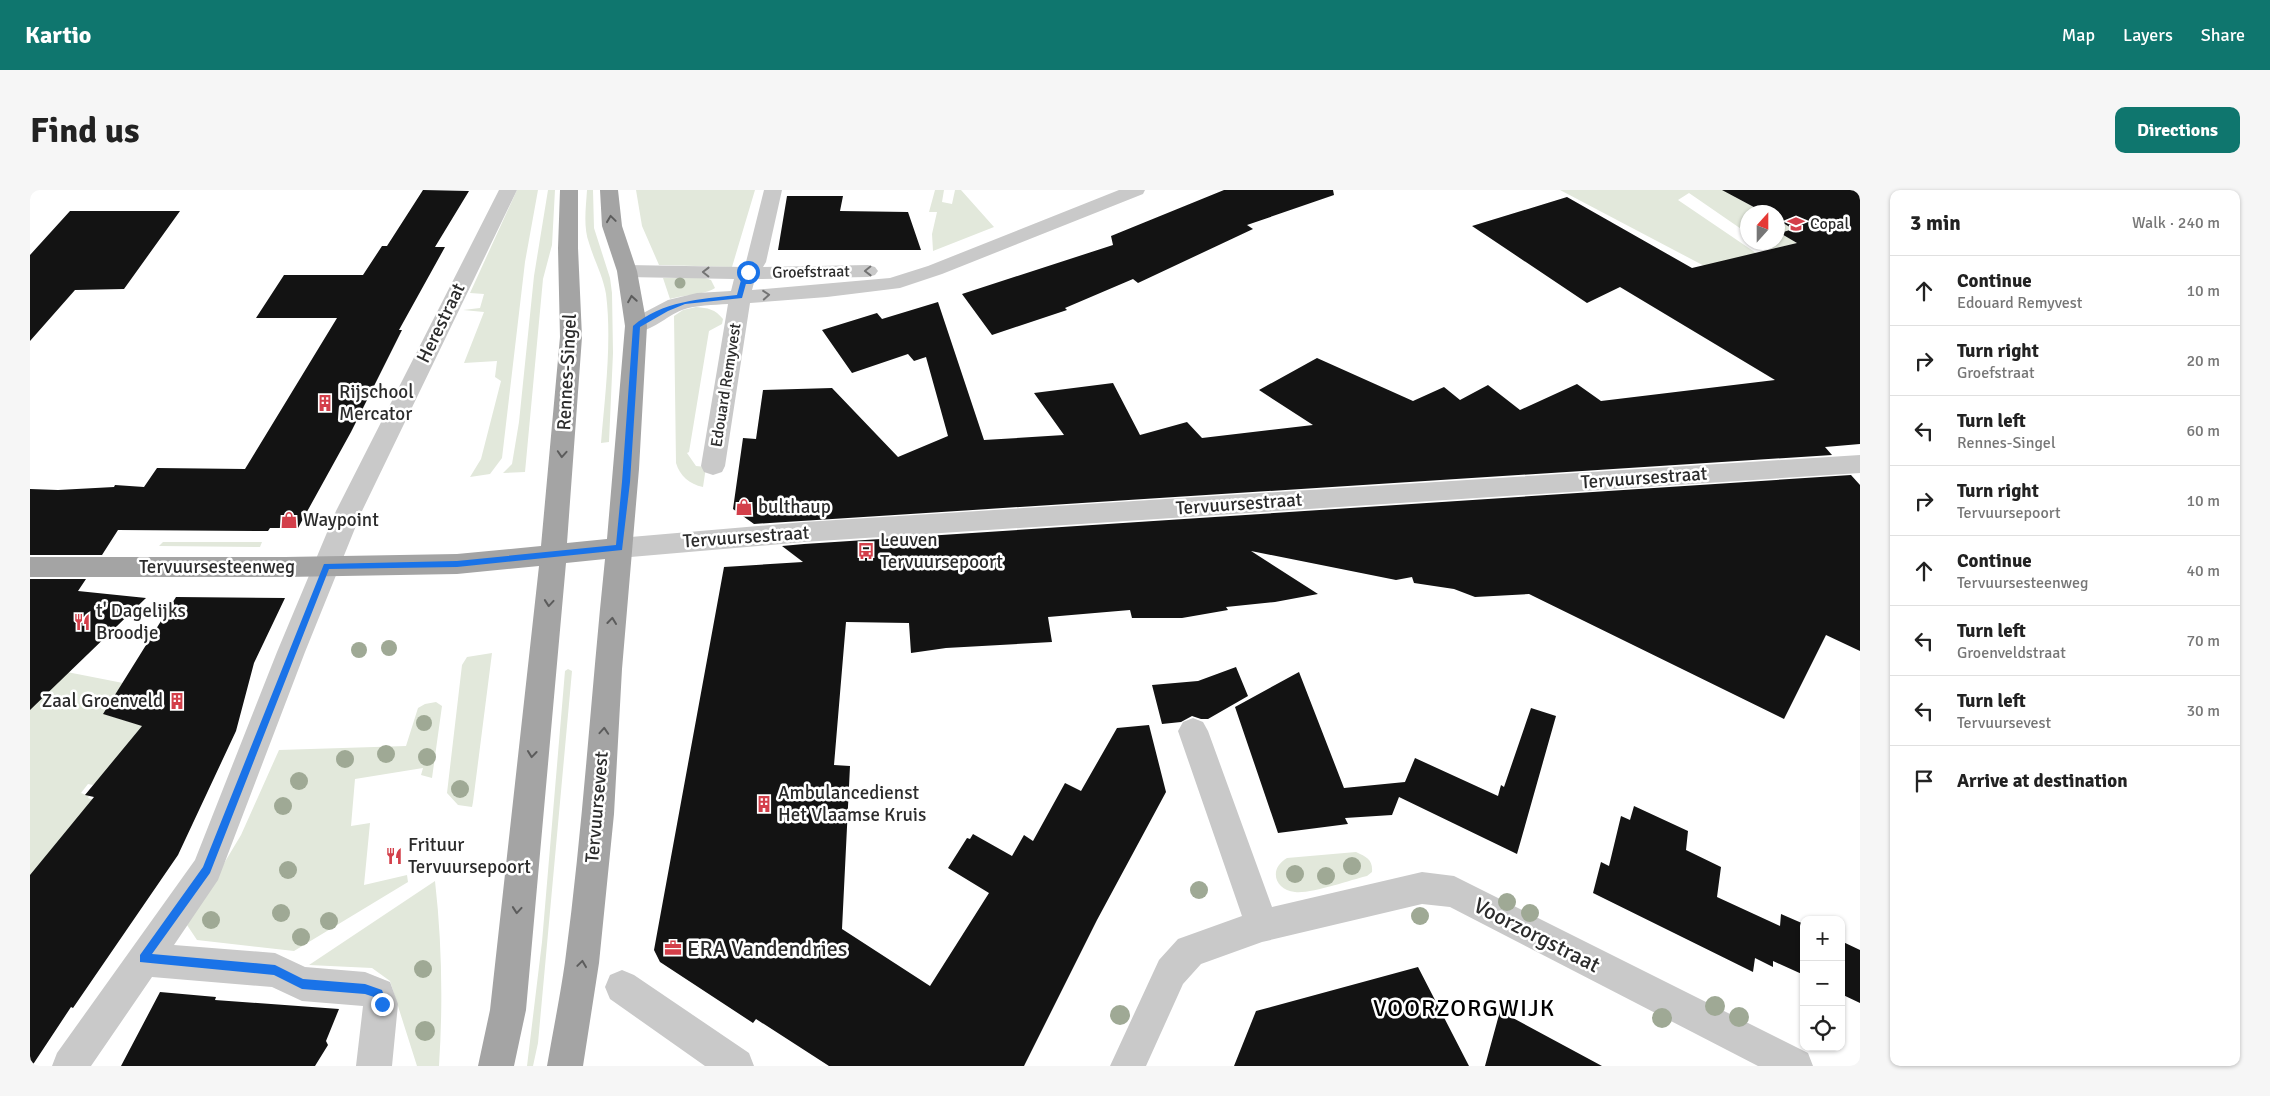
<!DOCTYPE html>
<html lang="en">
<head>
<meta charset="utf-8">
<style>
	:root { --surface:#fff; --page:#f6f6f6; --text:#222; --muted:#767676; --line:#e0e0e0; --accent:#0f766e }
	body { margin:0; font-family:Signika,sans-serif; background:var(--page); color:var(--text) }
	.controls { position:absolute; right:15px; bottom:15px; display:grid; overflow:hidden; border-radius:10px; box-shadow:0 1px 4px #0004 }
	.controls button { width:45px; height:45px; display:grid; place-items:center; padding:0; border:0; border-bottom:1px solid var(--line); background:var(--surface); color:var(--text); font:25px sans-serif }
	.compass { position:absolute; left:1710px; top:15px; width:45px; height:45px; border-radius:50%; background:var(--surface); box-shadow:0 1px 4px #0004; rotate:21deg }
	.stop { position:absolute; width:15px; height:15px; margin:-11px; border:4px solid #1a73e8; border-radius:50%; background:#fff }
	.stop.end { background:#1a73e8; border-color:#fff; box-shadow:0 1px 5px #0008 }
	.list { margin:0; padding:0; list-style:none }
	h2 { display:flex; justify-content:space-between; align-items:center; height:65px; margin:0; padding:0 20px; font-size:21px }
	h2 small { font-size:16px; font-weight:400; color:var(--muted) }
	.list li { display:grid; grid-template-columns:32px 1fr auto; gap:15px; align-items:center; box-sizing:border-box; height:70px; padding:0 20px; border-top:1px solid var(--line) }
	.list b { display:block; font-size:19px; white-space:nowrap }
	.list p { margin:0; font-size:16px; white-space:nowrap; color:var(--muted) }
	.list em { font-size:16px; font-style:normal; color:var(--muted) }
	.icon { flex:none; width:28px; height:28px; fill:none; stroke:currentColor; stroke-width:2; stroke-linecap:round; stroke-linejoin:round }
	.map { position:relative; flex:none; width:1830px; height:876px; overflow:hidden; border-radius:10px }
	header { display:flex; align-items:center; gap:30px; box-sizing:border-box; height:70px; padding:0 25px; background:var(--accent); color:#fff }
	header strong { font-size:24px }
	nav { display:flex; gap:28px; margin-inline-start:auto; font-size:18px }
	.intro { display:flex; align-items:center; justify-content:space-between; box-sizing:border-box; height:120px; padding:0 30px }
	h1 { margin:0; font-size:35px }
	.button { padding:12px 22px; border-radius:10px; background:var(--accent); color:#fff; font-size:18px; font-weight:700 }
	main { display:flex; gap:30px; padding:0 30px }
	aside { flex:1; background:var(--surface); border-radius:10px; box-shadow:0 1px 4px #0004 }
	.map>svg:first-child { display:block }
	.green { fill:#e2e8db }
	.building { fill:#131313 }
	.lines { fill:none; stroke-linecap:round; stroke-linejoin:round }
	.minor { fill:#c9c9c9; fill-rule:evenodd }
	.major { fill:#a4a4a4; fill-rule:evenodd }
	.tree { fill:#9fa995 }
	.oneway { stroke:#5c5c5c }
	.oneway2 { stroke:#737373 }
	.route { fill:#1a73e8 }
	.labels { text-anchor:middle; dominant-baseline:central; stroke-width:5; stroke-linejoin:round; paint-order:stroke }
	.far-poi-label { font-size:16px; fill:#2c2c2c; stroke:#fff; text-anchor:start }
	.far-street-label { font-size:16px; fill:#2c2c2c; stroke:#fff }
	.street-label { font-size:19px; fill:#2c2c2c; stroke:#fff }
	.poi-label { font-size:19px; fill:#2c2c2c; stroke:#fff; text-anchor:start }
	.near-street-label { font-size:22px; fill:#2c2c2c; stroke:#fff }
	.near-poi-label { font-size:22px; fill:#2c2c2c; stroke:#fff; text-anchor:start }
	.near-neighbourhood-label { font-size:24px; letter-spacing:1px; fill:#000; stroke:#fff }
</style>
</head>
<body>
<header>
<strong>Kartio</strong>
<nav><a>Map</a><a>Layers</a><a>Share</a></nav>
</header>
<div class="intro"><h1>Find us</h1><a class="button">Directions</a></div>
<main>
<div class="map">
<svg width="1830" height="876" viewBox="0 0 1830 876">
	<rect width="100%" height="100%" fill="#fff"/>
	<path class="green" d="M487 0H508L495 72 472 268 460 284 440 287 451 269 471 191 465 187 467 171 434 173 454 122 433 120 450 118 454 104 440 103Z
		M518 0H525L522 55 513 89 495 282 473 283 482 274 489 232 504 86Z
		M557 0H563L564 38 580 88 582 103 583 163 579 252 571 253C575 206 582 151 576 104 573 86 564 70 559 53 553 37 556 17 557 0Z
		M606 0H725L702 77 629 75 612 36Z
		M905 0H914L912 12 922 14 925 0H931L964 37 903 61 902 44 907 22H899Z
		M1530 0H1721L1705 7 1733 22H1718L1717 43 1659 3 1648 10 1816 124 1794 139Z
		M1748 30 1763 39 1751 43 1767 53 1741 59 1731 53 1748 52Z
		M633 88H675L681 90 685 98C675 105 653 105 640 109Z
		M666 117C678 118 685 119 693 129L692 134 679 141 659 262 657 263 666 276 676 277 673 297C659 294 650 286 646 273L644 126 653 120Z
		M133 352H232L230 357 129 356Z
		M462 463 443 612 442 617 428 615 417 603 432 475 437 467Z
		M538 479 542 481 508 853 503 876H497L512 752 535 481Z
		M37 482 93 493 74 524 103 533 124 536 63 595 58 594 51 603 59 606 58 608 86 616 0 686V508Z
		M406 512 412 516 402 588 391 585 393 578 325 589 321 636 340 633 334 695 377 685 378 692 264 761 167 750 157 735 211 645 249 560 376 556 388 518 395 514Z
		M1326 662C1337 667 1343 670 1342 682L1337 686C1320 690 1281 704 1265 702 1245 700 1238 679 1257 668Z
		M405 691C412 752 413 815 409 876H387L360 791 342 778 279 775Z"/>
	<path class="building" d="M393 0 439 1 405 57H415L369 140H372L321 242 268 338H240L238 341 88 340 72 365H0V299L28 300 84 297 85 295 114 297 127 278 215 279 307 128H226L254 85H333L352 56H357Z
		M1194 0H1303L1304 5 1217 35 1223 39 1108 93 1103 89 1035 118 1037 120 962 145 932 104 1083 55 1081 46Z
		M1692 0H1830V254L1795 257 1802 265 724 334 703 319 713 248 726 249 733 200 802 198 868 267 918 246 896 167 884 171 878 164 822 183 792 140 847 123 852 129 908 112 954 250 1034 245 1004 203 1083 193 1110 245 1157 232 1172 248 1283 235 1229 200 1287 168 1383 211 1414 197 1430 210 1458 195 1490 220 1547 194 1571 211 1745 190 1590 97 1557 113 1442 36 1537 7 1662 78 1767 53 1750 43 1763 39 1748 30V22H1733Z
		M757 6H813L810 21 878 22 891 60H748Z
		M40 21H150L94 99 45 100 0 151V65Z
		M1821 285 1830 295V461L1796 445 1754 529 1499 404 1445 407 1424 399 1384 393 1382 387 1366 390 1221 361 1288 404 1245 412 1196 417 1198 420 1152 428H1102L1100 420 1018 427 1022 452 916 458 881 463 879 433 816 432 804 575 820 576 812 739 900 796 959 703 918 678 937 648 940 649 943 644 982 666 994 645 1003 651 1035 593 1051 601 1087 538 1119 535 1136 602 1067 730 994 876H799L726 829 723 833 630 772 624 760 694 377 773 372 752 356 774 354Z
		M0 389H56L48 401 116 408 0 520Z
		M146 407 255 408 224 473 206 541 148 665 43 818 41 817 2 876H0V685L64 607 55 605 112 536 73 524Z
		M1206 477 1218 506 1178 529H1171L1162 526 1151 532 1132 534 1122 495 1168 491Z
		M1269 482 1314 598 1375 592 1385 568 1468 606 1471 595 1474 597 1501 518 1526 526 1487 664 1369 607 1362 625 1315 628 1318 634 1248 643 1205 517Z
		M1604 616 1658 641 1656 660 1691 677 1687 707 1750 736 1751 724 1774 734V785L1743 771V777L1725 768 1723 782 1563 703 1571 672 1579 676 1591 626 1600 630Z
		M1811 751 1830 760V813L1811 804Z
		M1388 777 1439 876H1204L1226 821Z
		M130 802 186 807 185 810 309 819 296 851 298 855 285 876H91Z
		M1470 821 1572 876H1455Z"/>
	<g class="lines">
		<path class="minor" d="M469 0H487L332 321 275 462 188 690 144 755 245 763 275 777 335 782 360 792 368 814 362 876H326L333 816 272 811 242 797 122 787 61 876H22L27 863 165 670 247 462 306 321Z
			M734 0H752L736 72 733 77 838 75 845 77 848 81 845 85 838 87 725 89 722 100 860 88 898 76 1089 0H1115L1113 4 912 84 870 98 797 107 720 113 695 276 692 282 683 285 674 282 671 276 698 114C683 115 666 115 652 120 634 127 618 146 598 141L595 136 598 131 638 110 667 103 701 101 704 89 597 87 590 85 587 81 590 77 597 75 713 77 716 72Z
			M1830 265V283L774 352 589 368 580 365 576 358 580 351 589 348 774 332Z
			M1163 528 1173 532 1178 541 1242 717 1392 682 1424 686 1778 863 1783 876H1728L1420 717 1392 714 1232 752 1171 774 1153 794 1116 876H1080L1129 770 1148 749 1212 726 1148 541 1153 532Z
			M592 780 604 785 719 863 724 876H675L580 809 575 797 580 785Z"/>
		<path class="major" d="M530 0H548V58L552 147 537 353 577 349 595 136 587 81 572 36 570 0H588L592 36 607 81 617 136 609 279 592 479 584 624 569 773 553 876H517C523 841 530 807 535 772 553 638 561 503 575 369L536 373 496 820 484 876H448L460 820 509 376 427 384 255 387H0V367H255L427 364 511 356 530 147 528 58Z"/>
	</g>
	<g class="tree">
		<circle cx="650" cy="93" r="5.5"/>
		<circle cx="359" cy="458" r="8"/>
		<circle cx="329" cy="460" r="8"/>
		<circle cx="394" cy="533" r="8"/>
		<circle cx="356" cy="564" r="9"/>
		<circle cx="397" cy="567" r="9"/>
		<circle cx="315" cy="569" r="9"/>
		<circle cx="269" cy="591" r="9"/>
		<circle cx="430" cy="599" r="9"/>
		<circle cx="253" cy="616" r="9"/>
		<circle cx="1322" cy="676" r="9"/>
		<circle cx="258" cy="680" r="9"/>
		<circle cx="1265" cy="684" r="9"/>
		<circle cx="1296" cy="686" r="9"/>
		<circle cx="1169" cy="700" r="9"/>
		<circle cx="1477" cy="712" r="9"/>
		<circle cx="251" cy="723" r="9"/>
		<circle cx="1500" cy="723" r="9"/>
		<circle cx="1390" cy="726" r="9"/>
		<circle cx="181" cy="730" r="9"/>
		<circle cx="299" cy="731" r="9"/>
		<circle cx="271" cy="747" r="9"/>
		<circle cx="393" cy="779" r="9"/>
		<circle cx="1685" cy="816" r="10"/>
		<circle cx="1090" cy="825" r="10"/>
		<circle cx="1709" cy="827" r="10"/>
		<circle cx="1632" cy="828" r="10"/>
		<circle cx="395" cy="841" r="10"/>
	</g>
	<defs><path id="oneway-chevron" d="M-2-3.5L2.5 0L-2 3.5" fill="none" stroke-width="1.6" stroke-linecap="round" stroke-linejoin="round" transform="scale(1.25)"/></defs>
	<g class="oneway">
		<use href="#oneway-chevron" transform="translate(581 29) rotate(-98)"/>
		<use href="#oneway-chevron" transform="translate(602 109) rotate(-99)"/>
		<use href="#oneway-chevron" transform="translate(532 264) rotate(94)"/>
		<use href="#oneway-chevron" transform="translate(519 413) rotate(95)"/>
		<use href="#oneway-chevron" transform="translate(582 431) rotate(-84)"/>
		<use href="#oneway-chevron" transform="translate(574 541) rotate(-86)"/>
		<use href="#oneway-chevron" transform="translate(502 564) rotate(96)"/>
		<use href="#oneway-chevron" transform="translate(487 720) rotate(95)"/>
		<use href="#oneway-chevron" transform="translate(552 774) rotate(-82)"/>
	</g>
	<g class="oneway2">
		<use href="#oneway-chevron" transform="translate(838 81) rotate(179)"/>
		<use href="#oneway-chevron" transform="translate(676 82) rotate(-179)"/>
		<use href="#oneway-chevron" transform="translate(736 105) rotate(-4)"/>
	</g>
	<path class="route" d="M716 81 722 82 717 90 712 108 655 114 638 121 610 137 600 292 592 360 427 377 299 379 180 683 122 764 245 775 273 789 335 794 352 800 357 814 355 818H348L344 807 335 804 272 799 244 785 110 772V765L173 677 294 374 427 371 586 355 592 292 603 136C632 111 670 109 707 105L711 90Z"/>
	<defs>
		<g id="university-bare" transform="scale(1.35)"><path d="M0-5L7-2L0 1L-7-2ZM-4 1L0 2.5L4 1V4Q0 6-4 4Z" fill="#d33f4a" stroke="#fff" stroke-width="2.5" paint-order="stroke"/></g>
		<g id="building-bare" transform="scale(1.35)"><path d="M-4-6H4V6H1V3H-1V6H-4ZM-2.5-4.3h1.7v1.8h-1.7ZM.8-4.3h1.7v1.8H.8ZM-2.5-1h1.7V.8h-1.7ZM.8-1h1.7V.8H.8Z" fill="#d33f4a" stroke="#fff" stroke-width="2.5" paint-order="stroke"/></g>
		<g id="shop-bare" transform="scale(1.35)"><path d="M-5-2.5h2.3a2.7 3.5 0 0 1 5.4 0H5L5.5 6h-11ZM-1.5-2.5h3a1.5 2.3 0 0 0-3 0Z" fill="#d33f4a" stroke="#fff" stroke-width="2.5" paint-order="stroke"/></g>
		<g id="bus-bare" transform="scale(1.35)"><path d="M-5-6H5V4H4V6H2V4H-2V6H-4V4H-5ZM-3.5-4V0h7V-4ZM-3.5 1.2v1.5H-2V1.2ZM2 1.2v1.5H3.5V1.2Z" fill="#d33f4a" stroke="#fff" stroke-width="2.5" paint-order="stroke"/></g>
		<g id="restaurant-bare" transform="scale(1.35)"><path d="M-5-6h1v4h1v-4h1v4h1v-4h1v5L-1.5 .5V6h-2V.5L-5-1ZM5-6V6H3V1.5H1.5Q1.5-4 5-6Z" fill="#d33f4a" stroke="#fff" stroke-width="2.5" paint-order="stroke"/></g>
		<g id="office-bare" transform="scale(1.35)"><path d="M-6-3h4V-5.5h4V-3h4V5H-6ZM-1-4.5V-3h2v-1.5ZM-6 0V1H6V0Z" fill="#d33f4a" stroke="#fff" stroke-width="2.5" paint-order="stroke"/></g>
	</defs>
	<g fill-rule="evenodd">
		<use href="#university-bare" x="1766" y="34"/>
		<use href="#building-bare" x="295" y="213"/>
		<use href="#shop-bare" x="714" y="317"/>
		<use href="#shop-bare" x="259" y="330"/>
		<use href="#bus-bare" x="836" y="361"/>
		<use href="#restaurant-bare" x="52" y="432"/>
		<use href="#building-bare" x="147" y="511"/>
		<use href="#building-bare" x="734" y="614"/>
		<use href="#restaurant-bare" x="364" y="666"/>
		<use href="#office-bare" x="643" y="758"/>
	</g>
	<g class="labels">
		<g class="far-poi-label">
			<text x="1780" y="34">Copal</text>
		</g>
		<g class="far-street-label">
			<text transform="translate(781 82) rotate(-1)">Groefstraat</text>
			<text transform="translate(696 195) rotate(-81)">Edouard Remyvest</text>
		</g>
		<g class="street-label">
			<text transform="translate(411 133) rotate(-64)">Herestraat</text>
			<text transform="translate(537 182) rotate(-87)">Rennes-Singel</text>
			<text transform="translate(1614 288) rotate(-4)">Tervuursestraat</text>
			<text transform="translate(1209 314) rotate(-4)">Tervuursestraat</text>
			<text transform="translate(716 347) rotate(-4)">Tervuursestraat</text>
			<text x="187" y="377">Tervuursesteenweg</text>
			<text transform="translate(567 617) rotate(-85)">Tervuursevest</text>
		</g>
		<g class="poi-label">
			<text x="309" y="202">Rijschool<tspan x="309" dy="22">Mercator</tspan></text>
			<text x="728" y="317">bulthaup</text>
			<text x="273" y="330">Waypoint</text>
			<text x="850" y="350">Leuven<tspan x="850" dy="22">Tervuursepoort</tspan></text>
			<text x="66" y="421">t' Dagelijks<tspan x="66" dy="22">Broodje</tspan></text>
			<text x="133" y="511" text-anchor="end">Zaal Groenveld</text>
			<text x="748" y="603">Ambulancedienst<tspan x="748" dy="22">Het Vlaamse Kruis</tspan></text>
			<text x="378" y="655">Frituur<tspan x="378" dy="22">Tervuursepoort</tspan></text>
		</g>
		<g class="near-street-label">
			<text transform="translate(1507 745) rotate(27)">Voorzorgstraat</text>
		</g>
		<g class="near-poi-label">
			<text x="657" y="758">ERA Vandendries</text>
		</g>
		<g class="near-neighbourhood-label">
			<text x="1434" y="818">VOORZORGWIJK</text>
		</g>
	</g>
</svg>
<div class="controls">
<button>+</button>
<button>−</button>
<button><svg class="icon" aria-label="locate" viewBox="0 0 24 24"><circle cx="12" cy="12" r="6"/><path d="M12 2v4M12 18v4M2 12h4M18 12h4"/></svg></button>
</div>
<svg class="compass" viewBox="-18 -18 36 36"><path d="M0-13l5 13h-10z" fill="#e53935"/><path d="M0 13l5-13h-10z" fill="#767676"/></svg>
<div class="stop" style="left:718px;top:82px"></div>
<div class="stop end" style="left:352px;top:814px"></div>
</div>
<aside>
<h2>3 min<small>Walk · 240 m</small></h2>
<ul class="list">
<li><svg class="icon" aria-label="ahead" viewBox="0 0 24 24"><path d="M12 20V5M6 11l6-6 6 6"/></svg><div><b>Continue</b><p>Edouard Remyvest</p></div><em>10 m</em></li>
<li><svg class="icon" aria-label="right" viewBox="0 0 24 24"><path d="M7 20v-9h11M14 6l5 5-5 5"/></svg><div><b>Turn right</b><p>Groefstraat</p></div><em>20 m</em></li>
<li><svg class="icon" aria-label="left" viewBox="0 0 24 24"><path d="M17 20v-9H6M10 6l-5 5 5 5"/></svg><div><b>Turn left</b><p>Rennes-Singel</p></div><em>60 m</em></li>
<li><svg class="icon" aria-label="right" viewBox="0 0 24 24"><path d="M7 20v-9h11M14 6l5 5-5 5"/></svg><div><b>Turn right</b><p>Tervuursepoort</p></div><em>10 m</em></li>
<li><svg class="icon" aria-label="ahead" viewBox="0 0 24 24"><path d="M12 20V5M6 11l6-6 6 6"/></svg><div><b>Continue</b><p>Tervuursesteenweg</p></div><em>40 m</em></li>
<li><svg class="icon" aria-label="left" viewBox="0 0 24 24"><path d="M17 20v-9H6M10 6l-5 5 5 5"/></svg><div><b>Turn left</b><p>Groenveldstraat</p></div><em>70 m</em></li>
<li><svg class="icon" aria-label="left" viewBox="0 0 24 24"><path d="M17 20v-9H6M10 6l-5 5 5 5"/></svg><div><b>Turn left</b><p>Tervuursevest</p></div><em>30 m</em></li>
<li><svg class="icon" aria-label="arrive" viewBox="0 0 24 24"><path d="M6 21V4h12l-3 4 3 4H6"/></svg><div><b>Arrive at destination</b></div></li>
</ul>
</aside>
</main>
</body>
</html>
